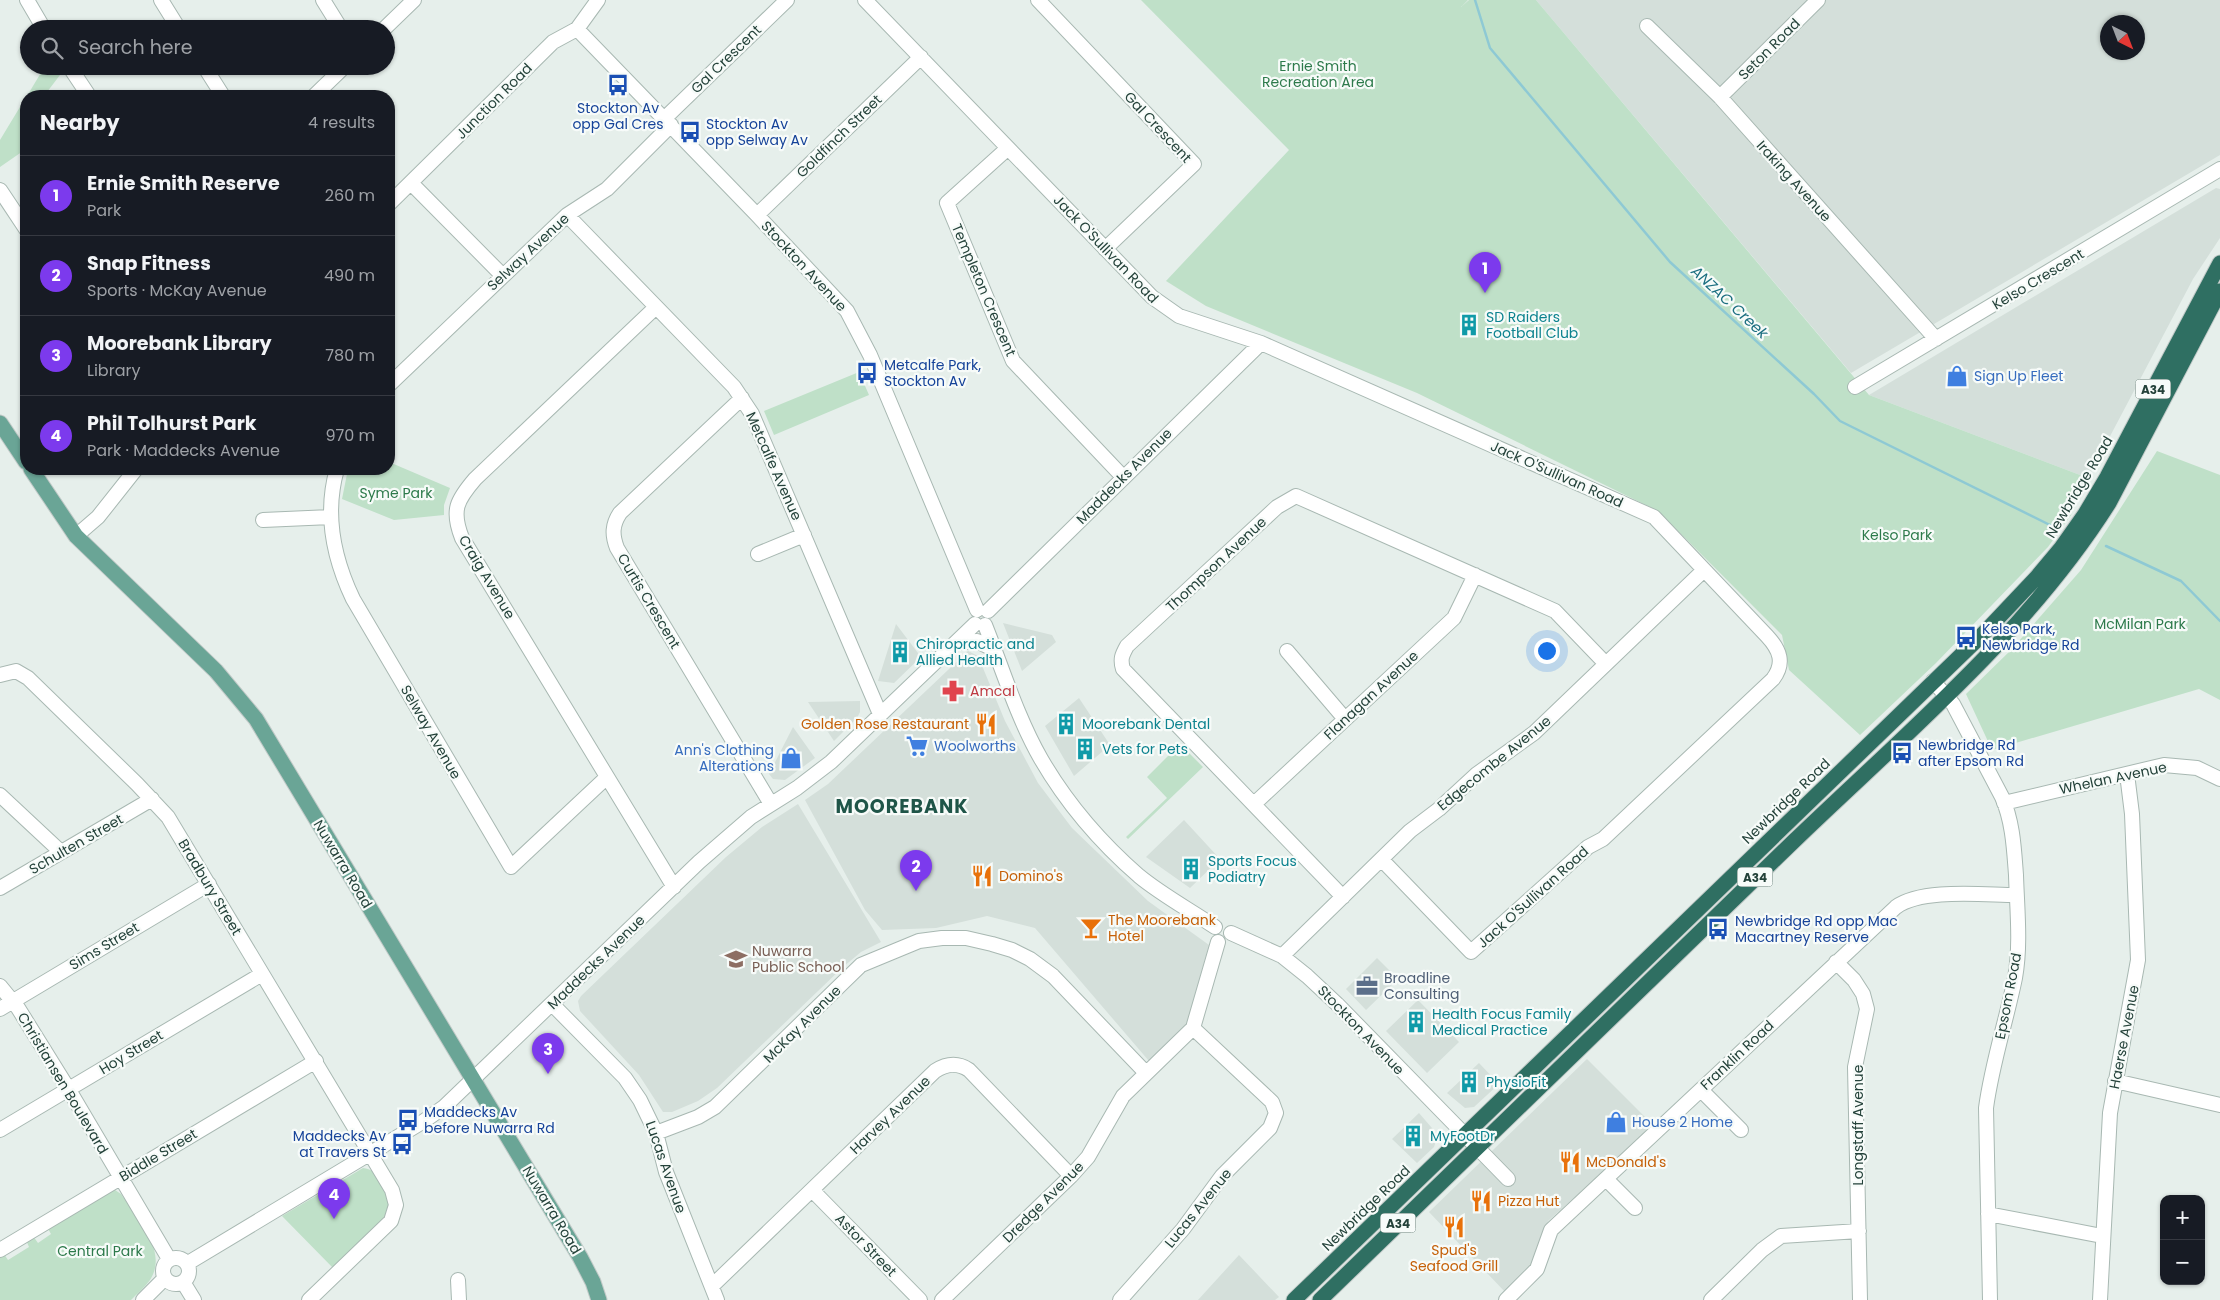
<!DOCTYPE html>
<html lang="en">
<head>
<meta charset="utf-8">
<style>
	:root { --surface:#171b24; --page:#20242c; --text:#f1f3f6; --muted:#9ea1a6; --line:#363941; --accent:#7c3aed }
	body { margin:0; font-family:Poppins,sans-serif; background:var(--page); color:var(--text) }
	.controls { position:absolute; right:15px; bottom:15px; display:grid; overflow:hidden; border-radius:10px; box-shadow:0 1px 4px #0004 }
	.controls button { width:45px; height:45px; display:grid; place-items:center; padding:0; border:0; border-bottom:1px solid var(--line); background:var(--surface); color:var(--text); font:25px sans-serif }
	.compass { position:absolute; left:2100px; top:15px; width:45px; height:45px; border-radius:50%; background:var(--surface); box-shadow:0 1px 4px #0004; rotate:138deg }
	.you { position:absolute; left:1546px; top:650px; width:18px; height:18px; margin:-12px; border:4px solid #fff; border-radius:50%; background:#1a73e8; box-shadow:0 0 0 8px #1a73e833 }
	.badge { display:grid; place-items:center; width:32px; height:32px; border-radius:50%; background:var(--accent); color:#fff; font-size:16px; font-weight:700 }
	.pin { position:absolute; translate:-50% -41px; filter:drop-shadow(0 1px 2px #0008) }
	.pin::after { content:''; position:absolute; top:26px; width:18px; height:15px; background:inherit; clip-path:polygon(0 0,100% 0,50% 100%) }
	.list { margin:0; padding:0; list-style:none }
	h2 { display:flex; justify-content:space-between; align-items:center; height:65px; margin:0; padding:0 20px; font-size:21px }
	h2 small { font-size:16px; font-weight:400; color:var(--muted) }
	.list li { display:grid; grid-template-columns:32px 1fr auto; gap:15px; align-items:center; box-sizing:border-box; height:80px; padding:0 20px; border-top:1px solid var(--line) }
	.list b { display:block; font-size:19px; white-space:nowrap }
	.list p { margin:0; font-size:16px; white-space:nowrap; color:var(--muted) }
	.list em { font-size:16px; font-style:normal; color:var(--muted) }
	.icon { flex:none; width:28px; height:28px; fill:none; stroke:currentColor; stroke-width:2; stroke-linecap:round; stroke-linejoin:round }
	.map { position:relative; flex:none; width:2220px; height:1300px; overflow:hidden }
	.search { position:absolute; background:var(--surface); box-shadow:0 1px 4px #0004; left:20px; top:20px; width:375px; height:55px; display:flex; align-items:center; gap:12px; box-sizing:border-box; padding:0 18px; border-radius:28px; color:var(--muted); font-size:19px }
	.panel { position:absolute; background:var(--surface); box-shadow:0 1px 4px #0004; left:20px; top:90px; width:375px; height:385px; border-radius:20px }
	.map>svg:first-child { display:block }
	.built { fill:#d4dfda; fill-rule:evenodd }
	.green { fill:#bfe0c8 }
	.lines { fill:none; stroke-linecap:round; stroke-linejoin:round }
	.stream { stroke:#8ec9d4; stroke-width:2.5 }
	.minor-casing { stroke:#a8b8b2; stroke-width:16 }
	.major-casing { stroke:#c2cac8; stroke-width:17 }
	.highway-casing { stroke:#c2cac8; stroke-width:17 }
	.minor { stroke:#fff; stroke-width:14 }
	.major { stroke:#6aa596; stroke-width:15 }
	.highway { stroke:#2f6f62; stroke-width:15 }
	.labels { text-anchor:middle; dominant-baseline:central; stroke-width:4.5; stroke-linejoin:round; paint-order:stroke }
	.shield { fill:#f7fbf9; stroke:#637a73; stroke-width:1 }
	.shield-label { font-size:12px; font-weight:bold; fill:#24423a }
	.street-label { font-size:14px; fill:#24423a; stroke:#f7fbf9 }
	.park-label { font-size:14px; fill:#2d7a4b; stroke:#f7fbf9 }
	.transit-label { font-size:14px; fill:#164399; stroke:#f7fbf9; text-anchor:start }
	.culture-label { font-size:14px; fill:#0d838f; stroke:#f7fbf9; text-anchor:start }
	.shop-label { font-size:14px; fill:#366cbe; stroke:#f7fbf9; text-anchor:start }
	.health-label { font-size:14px; fill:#be3a42; stroke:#f7fbf9; text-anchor:start }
	.food-label { font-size:14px; fill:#c56008; stroke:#f7fbf9; text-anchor:start }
	.education-label { font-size:14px; fill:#785e54; stroke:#f7fbf9; text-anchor:start }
	.service-label { font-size:14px; fill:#4e5e75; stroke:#f7fbf9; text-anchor:start }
	.water-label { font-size:15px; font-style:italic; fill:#1c6f80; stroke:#f7fbf9 }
	.district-label { font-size:19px; font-weight:bold; letter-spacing:1px; fill:#1f5548; stroke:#f7fbf9 }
</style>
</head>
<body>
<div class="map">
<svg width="2220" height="1300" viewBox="0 0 2220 1300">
	<rect width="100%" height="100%" fill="#e6efeb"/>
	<path class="built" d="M1536 0H2220V155L1851 373ZM2108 22H2138V52H2108Z
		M2216 188 2220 189V238L2193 279 2088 478 1869 395Z
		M1003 623 1052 635 1056 642 1022 671Z
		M896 624 921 657 894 683 878 681Z
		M968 651 978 656 1005 721 1038 783 1072 828 1148 901 1209 945 1187 1023 1149 1061 1035 928 987 916 936 928 882 930 865 910 805 800 828 784Z
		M1079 698 1110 745 1074 776 1045 726Z
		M860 701V712L857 718 834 741 808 702Z
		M793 727 815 758 785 780 773 779 769 774Z
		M798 804 881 942 861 952 843 967 717 1088 698 1101 672 1112H663L639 1075 580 1011 578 1001 581 996 726 857 762 827Z
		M1184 820 1220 859 1190 888 1146 857Z
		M1377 958 1398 979 1366 1010 1346 989Z
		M1418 1000 1459 1042 1427 1073 1386 1031Z
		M1587 1059 1654 1126 1548 1221 1537 1261 1506 1293 1429 1212Z
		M1479 1063 1499 1084 1474 1107 1465 1108 1447 1093Z
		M1419 1113 1438 1135 1434 1147 1417 1163 1392 1139Z
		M1239 1255 1279 1297 1275 1300H1198Z"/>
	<path class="green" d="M1141 0H1468L1461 7 1469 0H1536L1869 395 2088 478 2071 515 2048 547 1936 663 1860 735 1789 670 1782 635 1658 511 1417 393 1206 306 1166 281 1289 150Z
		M45 66H54L60 75 44 96H27Z
		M26 97V149L0 167V140Z
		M859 372 869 395 774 435 764 411Z
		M2157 451 2220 475V700L2199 689 1992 750 1966 694 2012 649 2081 570Z
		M389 462 450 488 444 505V515L394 520 342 499 348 469H389Z
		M1180 744 1203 767 1128 839 1126 837 1167 798 1147 777Z
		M363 1168C381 1169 391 1198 388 1213L334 1269 282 1216Z
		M107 1190H115L121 1194C136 1216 169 1251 150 1280 145 1287 137 1294 131 1300H0V1256L4 1254 8 1260 29 1247 26 1240 33 1236 38 1243 51 1234 47 1227Z"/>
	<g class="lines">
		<path class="stream" d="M1475 0 1490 48 1670 262 1814 394 1840 421 2054 527
			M2106 546 2181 581 2220 621"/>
		<g class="minor-casing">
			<path id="minor" d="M27 0 44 29
				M161 0 179 29
				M323 0 341 29
				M865 0 1152 297 1179 316 1261 343 1654 517 1767 636C1780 650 1785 663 1773 679L1603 839 1588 847 1471 952 1382 860
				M1038 0 1194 164 1105 249
				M1647 26 1720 97 1936 339
				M384 29 414 0
				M577 29 757 215 847 311 870 355 977 610
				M69 66 89 96
				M204 66 223 96
				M314 96 345 66
				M1720 97 1818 0
				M665 118 787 0
				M1008 148 947 203 1013 361 1123 477
				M411 183 502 275
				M0 190 26 229
				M389 204 553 42 577 29 598 0
				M567 215 734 387 752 414 880 714
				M757 215 921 57
				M656 307 475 479C457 500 451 510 462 538L674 887
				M389 385 567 215 607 189 671 125
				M1855 387 2220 169
				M742 398 620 513C612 525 612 535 617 548L771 804
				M337 469C324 514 333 557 353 599L511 867 607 777
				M263 520 331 517
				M76 536 98 517 136 469
				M758 554 804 535
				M988 611 1261 343
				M985 625C1003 670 1017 717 1041 759 1066 802 1101 843 1139 876 1162 895 1190 910 1215 927
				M956 643 977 641 995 650
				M1287 651 1345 719
				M0 675 16 671 28 678 137 784 168 817 392 1190 396 1205 391 1221 309 1300
				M1933 681 1953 704 2002 797C2013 822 2014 849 2016 875 2017 909 2021 944 2015 978 2006 1022 1992 1063 1986 1108L1990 1300
				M0 795 61 852
				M2004 803 2164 765 2197 768 2220 779
				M1254 804 1454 618 1475 575
				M0 888 152 799
				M1343 897 1123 669C1120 659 1122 655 1127 646L1277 507 1296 496 1555 611 1606 664
				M1231 933 1282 956 1307 976 1337 1004 1508 1179
				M1282 956 1410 831 1439 809 1477 774 1534 733 1704 570
				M1836 962 1854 980 1863 994 1867 1009 1855 1067 1860 1300
				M0 986 18 1008 69 1090 169 1259
				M552 1004 625 1078 640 1100 656 1133 666 1172 717 1300
				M0 1009 209 884
				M2115 1081 2220 1105
				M1701 1090 1741 1130
				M0 1130 262 974
				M656 1133 698 1117 715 1107 861 965 919 941 942 938H966L992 944 1012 950 1030 959 1053 976 1146 1073
				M1606 1179 1635 1208
				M812 1190 920 1300
				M1988 1214 2102 1236
				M0 1250 316 1061
				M163 1271a13 13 0 1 1 26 0a13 13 0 1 1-26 0Z
				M188 1263 424 1121 444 1107 699 862 751 817 797 788 831 762 975 624
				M458 1280 459 1300
				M183 1282 194 1300
				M712 1286 935 1071C946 1064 957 1062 969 1070L1071 1176
				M143 1300 165 1278
				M942 1300 1071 1176 1088 1157 1123 1096 1193 1028 1218 942
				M1120 1300 1183 1229 1222 1176 1270 1128 1276 1113 1272 1102 1193 1028
				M1506 1300 1537 1269 1551 1230 1896 907C1922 888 1984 895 2016 895
				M1711 1300 1762 1250 1781 1236 1859 1231
				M2100 1300 2110 1113 2138 960 2132 814 2127 774"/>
		</g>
		<g class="major-casing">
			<path id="major" d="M0 423 26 462
				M31 469 76 536 216 671 256 719 580 1257 593 1282 599 1300"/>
		</g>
		<g class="highway-casing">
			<path id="highway" d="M1294 1300 1984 633 2036 578 2061 548 2085 514 2107 477 2220 263
				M1320 1300C1477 1146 1635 993 1794 841 1904 735 2027 633 2109 503L2220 291"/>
		</g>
		<use href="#minor" class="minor"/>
		<use href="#major" class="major"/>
		<use href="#highway" class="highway"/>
	</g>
	<defs>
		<g id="bus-bare" transform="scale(1.725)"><path d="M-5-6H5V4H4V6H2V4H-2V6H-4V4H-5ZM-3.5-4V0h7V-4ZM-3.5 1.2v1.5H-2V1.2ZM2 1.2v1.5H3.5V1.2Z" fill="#1a4fb4" stroke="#f7fbf9" stroke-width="2.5" paint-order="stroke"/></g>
		<g id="building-bare" transform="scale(1.725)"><path d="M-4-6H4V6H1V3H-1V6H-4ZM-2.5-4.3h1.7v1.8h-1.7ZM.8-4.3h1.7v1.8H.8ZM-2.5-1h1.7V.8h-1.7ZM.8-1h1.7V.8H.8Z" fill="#0f9aa8" stroke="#f7fbf9" stroke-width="2.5" paint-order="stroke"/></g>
		<g id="shop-bare" transform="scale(1.725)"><path d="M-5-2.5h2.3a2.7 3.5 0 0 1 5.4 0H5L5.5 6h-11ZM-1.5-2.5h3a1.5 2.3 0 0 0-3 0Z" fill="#3f7fe0" stroke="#f7fbf9" stroke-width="2.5" paint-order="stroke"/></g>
		<g id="pharmacy-bare" transform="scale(1.725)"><path d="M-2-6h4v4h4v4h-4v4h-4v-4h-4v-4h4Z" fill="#e0444e" stroke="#f7fbf9" stroke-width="2.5" paint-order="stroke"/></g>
		<g id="restaurant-bare" transform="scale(1.725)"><path d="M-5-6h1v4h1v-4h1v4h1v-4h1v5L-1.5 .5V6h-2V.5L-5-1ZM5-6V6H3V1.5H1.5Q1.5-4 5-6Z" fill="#e8710a" stroke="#f7fbf9" stroke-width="2.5" paint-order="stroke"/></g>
		<g id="supermarket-bare" transform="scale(1.725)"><path d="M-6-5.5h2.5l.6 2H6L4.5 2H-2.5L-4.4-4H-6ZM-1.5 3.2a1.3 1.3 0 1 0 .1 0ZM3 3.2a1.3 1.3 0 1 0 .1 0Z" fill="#3f7fe0" stroke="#f7fbf9" stroke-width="2.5" paint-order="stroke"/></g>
		<g id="bar-bare" transform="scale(1.725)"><path d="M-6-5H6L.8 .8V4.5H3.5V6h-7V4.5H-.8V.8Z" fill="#e8710a" stroke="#f7fbf9" stroke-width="2.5" paint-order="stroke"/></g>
		<g id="school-bare" transform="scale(1.725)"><path d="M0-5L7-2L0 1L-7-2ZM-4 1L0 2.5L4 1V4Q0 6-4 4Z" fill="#8d6e63" stroke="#f7fbf9" stroke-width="2.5" paint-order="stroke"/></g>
		<g id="office-bare" transform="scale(1.725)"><path d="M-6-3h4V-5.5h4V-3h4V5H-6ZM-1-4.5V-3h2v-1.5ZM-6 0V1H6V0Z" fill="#5c6f8a" stroke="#f7fbf9" stroke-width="2.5" paint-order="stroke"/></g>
	</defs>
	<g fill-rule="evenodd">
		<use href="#bus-bare" x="618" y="85"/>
		<use href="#bus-bare" x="690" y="132"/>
		<use href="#building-bare" x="1469" y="325"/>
		<use href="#bus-bare" x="867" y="373"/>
		<use href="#shop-bare" x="1957" y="376"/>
		<use href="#bus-bare" x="1966" y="637"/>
		<use href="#building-bare" x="900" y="652"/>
		<use href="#pharmacy-bare" x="953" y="691"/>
		<use href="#restaurant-bare" x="986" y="724"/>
		<use href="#building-bare" x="1066" y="724"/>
		<use href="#supermarket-bare" x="917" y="746"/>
		<use href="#building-bare" x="1085" y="749"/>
		<use href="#bus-bare" x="1902" y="753"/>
		<use href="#shop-bare" x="791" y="758"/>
		<use href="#building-bare" x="1191" y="869"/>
		<use href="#restaurant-bare" x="982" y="876"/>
		<use href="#bar-bare" x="1091" y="928"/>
		<use href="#bus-bare" x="1718" y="929"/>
		<use href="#school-bare" x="736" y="959"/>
		<use href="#office-bare" x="1367" y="986"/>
		<use href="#building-bare" x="1416" y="1022"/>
		<use href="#building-bare" x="1469" y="1082"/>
		<use href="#bus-bare" x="408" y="1120"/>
		<use href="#shop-bare" x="1616" y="1122"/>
		<use href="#building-bare" x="1413" y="1136"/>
		<use href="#bus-bare" x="402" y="1144"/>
		<use href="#restaurant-bare" x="1570" y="1162"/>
		<use href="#restaurant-bare" x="1481" y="1201"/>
		<use href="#restaurant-bare" x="1454" y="1227"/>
	</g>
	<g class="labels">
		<g class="shield">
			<rect x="2135.5" y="379.5" width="35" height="19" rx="4"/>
			<rect x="1737.5" y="867.5" width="35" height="19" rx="4"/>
			<rect x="1380.5" y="1213.5" width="35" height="19" rx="4"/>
		</g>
		<g class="shield-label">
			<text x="2153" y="389">A34</text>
			<text x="1755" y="877">A34</text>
			<text x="1398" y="1223">A34</text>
		</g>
		<g class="street-label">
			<text transform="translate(1769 49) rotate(-45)">Seton Road</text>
			<text transform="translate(726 59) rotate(-44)">Gal Crescent</text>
			<text transform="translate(494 101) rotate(-45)">Junction Road</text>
			<text transform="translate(1158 127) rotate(47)">Gal Crescent</text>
			<text transform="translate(839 136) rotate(-44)">Goldfinch Street</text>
			<text transform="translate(1794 181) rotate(48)">Iraking Avenue</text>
			<text transform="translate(1106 249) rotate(46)">Jack O'Sullivan Road</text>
			<text transform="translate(528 252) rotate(-43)">Selway Avenue</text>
			<text transform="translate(804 266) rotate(47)">Stockton Avenue</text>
			<text transform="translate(2038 279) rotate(-31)">Kelso Crescent</text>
			<text transform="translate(984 290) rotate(67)">Templeton Crescent</text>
			<text transform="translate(774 466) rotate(66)">Metcalfe Avenue</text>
			<text transform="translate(1557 474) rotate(24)">Jack O'Sullivan Road</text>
			<text transform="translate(1124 476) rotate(-45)">Maddecks Avenue</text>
			<text transform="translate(2079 487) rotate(-59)">Newbridge Road</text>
			<text transform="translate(1216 564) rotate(-43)">Thompson Avenue</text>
			<text transform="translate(487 577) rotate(59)">Craig Avenue</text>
			<text transform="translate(649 601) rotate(59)">Curtis Crescent</text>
			<text transform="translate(1371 695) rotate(-43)">Flanagan Avenue</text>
			<text transform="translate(431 732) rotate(60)">Selway Avenue</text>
			<text transform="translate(1494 763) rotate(-39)">Edgecombe Avenue</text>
			<text transform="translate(2113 778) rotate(-12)">Whelan Avenue</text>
			<text transform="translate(1786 801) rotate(-44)">Newbridge Road</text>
			<text transform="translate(76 844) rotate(-30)">Schulten Street</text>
			<text transform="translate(343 864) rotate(59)">Nuwarra Road</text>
			<text transform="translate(210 887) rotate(59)">Bradbury Street</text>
			<text transform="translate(1533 897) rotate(-42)">Jack O'Sullivan Road</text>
			<text transform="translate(104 946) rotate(-31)">Sims Street</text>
			<text transform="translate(596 962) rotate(-44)">Maddecks Avenue</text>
			<text transform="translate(2008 996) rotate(-79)">Epsom Road</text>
			<text transform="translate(802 1024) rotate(-45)">McKay Avenue</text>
			<text transform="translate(1361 1030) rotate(46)">Stockton Avenue</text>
			<text transform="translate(2124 1037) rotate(-79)">Haerse Avenue</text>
			<text transform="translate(131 1052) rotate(-31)">Hoy Street</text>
			<text transform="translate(1737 1055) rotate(-43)">Franklin Road</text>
			<text transform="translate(63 1083) rotate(59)">Christiansen Boulevard</text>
			<text transform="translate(890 1115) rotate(-44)">Harvey Avenue</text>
			<text transform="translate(1858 1125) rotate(-90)">Longstaff Avenue</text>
			<text transform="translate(158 1155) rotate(-31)">Biddle Street</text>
			<text transform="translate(666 1167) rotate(71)">Lucas Avenue</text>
			<text transform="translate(1043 1202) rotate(-45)">Dredge Avenue</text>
			<text transform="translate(1198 1208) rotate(-51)">Lucas Avenue</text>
			<text transform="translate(1366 1208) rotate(-44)">Newbridge Road</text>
			<text transform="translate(552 1210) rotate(59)">Nuwarra Road</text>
			<text transform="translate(866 1245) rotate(46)">Astor Street</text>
		</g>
		<g class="park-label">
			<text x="1318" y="66">Ernie Smith<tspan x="1318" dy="16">Recreation Area</tspan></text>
			<text x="396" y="493">Syme Park</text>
			<text x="1897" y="535">Kelso Park</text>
			<text x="2140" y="624">McMilan Park</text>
			<text x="100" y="1251">Central Park</text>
		</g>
		<g class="transit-label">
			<text x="618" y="108" text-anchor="middle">Stockton Av<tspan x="618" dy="16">opp Gal Cres</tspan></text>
			<text x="706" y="124">Stockton Av<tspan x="706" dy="16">opp Selway Av</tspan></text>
			<text x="884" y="365">Metcalfe Park,<tspan x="884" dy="16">Stockton Av</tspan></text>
			<text x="1982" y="629">Kelso Park,<tspan x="1982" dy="16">Newbridge Rd</tspan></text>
			<text x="1918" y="745">Newbridge Rd<tspan x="1918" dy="16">after Epsom Rd</tspan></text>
			<text x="1735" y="921">Newbridge Rd opp Mac<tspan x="1735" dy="16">Macartney Reserve</tspan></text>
			<text x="424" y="1112">Maddecks Av<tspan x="424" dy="16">before Nuwarra Rd</tspan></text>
			<text x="386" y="1136" text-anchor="end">Maddecks Av<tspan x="386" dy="16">at Travers St</tspan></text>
		</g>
		<g class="culture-label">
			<text x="1486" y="317">SD Raiders<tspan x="1486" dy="16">Football Club</tspan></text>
			<text x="916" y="644">Chiropractic and<tspan x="916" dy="16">Allied Health</tspan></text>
			<text x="1082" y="724">Moorebank Dental</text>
			<text x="1102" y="749">Vets for Pets</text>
			<text x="1208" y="861">Sports Focus<tspan x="1208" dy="16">Podiatry</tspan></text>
			<text x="1432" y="1014">Health Focus Family<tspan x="1432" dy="16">Medical Practice</tspan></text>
			<text x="1486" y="1082">PhysioFit</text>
			<text x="1430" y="1136">MyFootDr</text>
		</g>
		<g class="shop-label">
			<text x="1974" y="376">Sign Up Fleet</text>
			<text x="934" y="746">Woolworths</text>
			<text x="774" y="750" text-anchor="end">Ann's Clothing<tspan x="774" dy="16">Alterations</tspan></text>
			<text x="1632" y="1122">House 2 Home</text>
		</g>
		<g class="health-label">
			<text x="970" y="691">Amcal</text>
		</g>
		<g class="food-label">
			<text x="969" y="724" text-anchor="end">Golden Rose Restaurant</text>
			<text x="999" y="876">Domino's</text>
			<text x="1108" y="920">The Moorebank<tspan x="1108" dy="16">Hotel</tspan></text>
			<text x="1586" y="1162">McDonald's</text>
			<text x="1498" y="1201">Pizza Hut</text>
			<text x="1454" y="1250" text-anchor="middle">Spud's<tspan x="1454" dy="16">Seafood Grill</tspan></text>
		</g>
		<g class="education-label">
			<text x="752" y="951">Nuwarra<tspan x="752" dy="16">Public School</tspan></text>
		</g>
		<g class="service-label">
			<text x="1384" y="978">Broadline<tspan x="1384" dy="16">Consulting</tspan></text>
		</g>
		<g class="water-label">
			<text transform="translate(1730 302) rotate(43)">ANZAC Creek</text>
		</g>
		<g class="district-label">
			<text x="902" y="806">MOOREBANK</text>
		</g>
	</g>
</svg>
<div class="controls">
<button>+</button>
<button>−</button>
</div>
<svg class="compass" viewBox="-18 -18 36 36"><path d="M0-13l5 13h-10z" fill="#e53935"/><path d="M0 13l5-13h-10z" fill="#9ea1a6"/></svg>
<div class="you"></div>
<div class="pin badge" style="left:1485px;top:293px">1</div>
<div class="pin badge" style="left:916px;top:891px">2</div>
<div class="pin badge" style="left:548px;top:1074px">3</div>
<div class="pin badge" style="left:334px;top:1219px">4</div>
<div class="search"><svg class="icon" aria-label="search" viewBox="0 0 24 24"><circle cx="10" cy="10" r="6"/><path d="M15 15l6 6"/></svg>Search here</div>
<section class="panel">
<h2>Nearby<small>4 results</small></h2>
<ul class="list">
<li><span class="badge">1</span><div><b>Ernie Smith Reserve</b><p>Park</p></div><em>260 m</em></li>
<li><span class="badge">2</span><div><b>Snap Fitness</b><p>Sports · McKay Avenue</p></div><em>490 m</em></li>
<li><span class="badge">3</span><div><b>Moorebank Library</b><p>Library</p></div><em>780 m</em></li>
<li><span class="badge">4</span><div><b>Phil Tolhurst Park</b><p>Park · Maddecks Avenue</p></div><em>970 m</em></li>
</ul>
</section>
</div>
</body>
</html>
